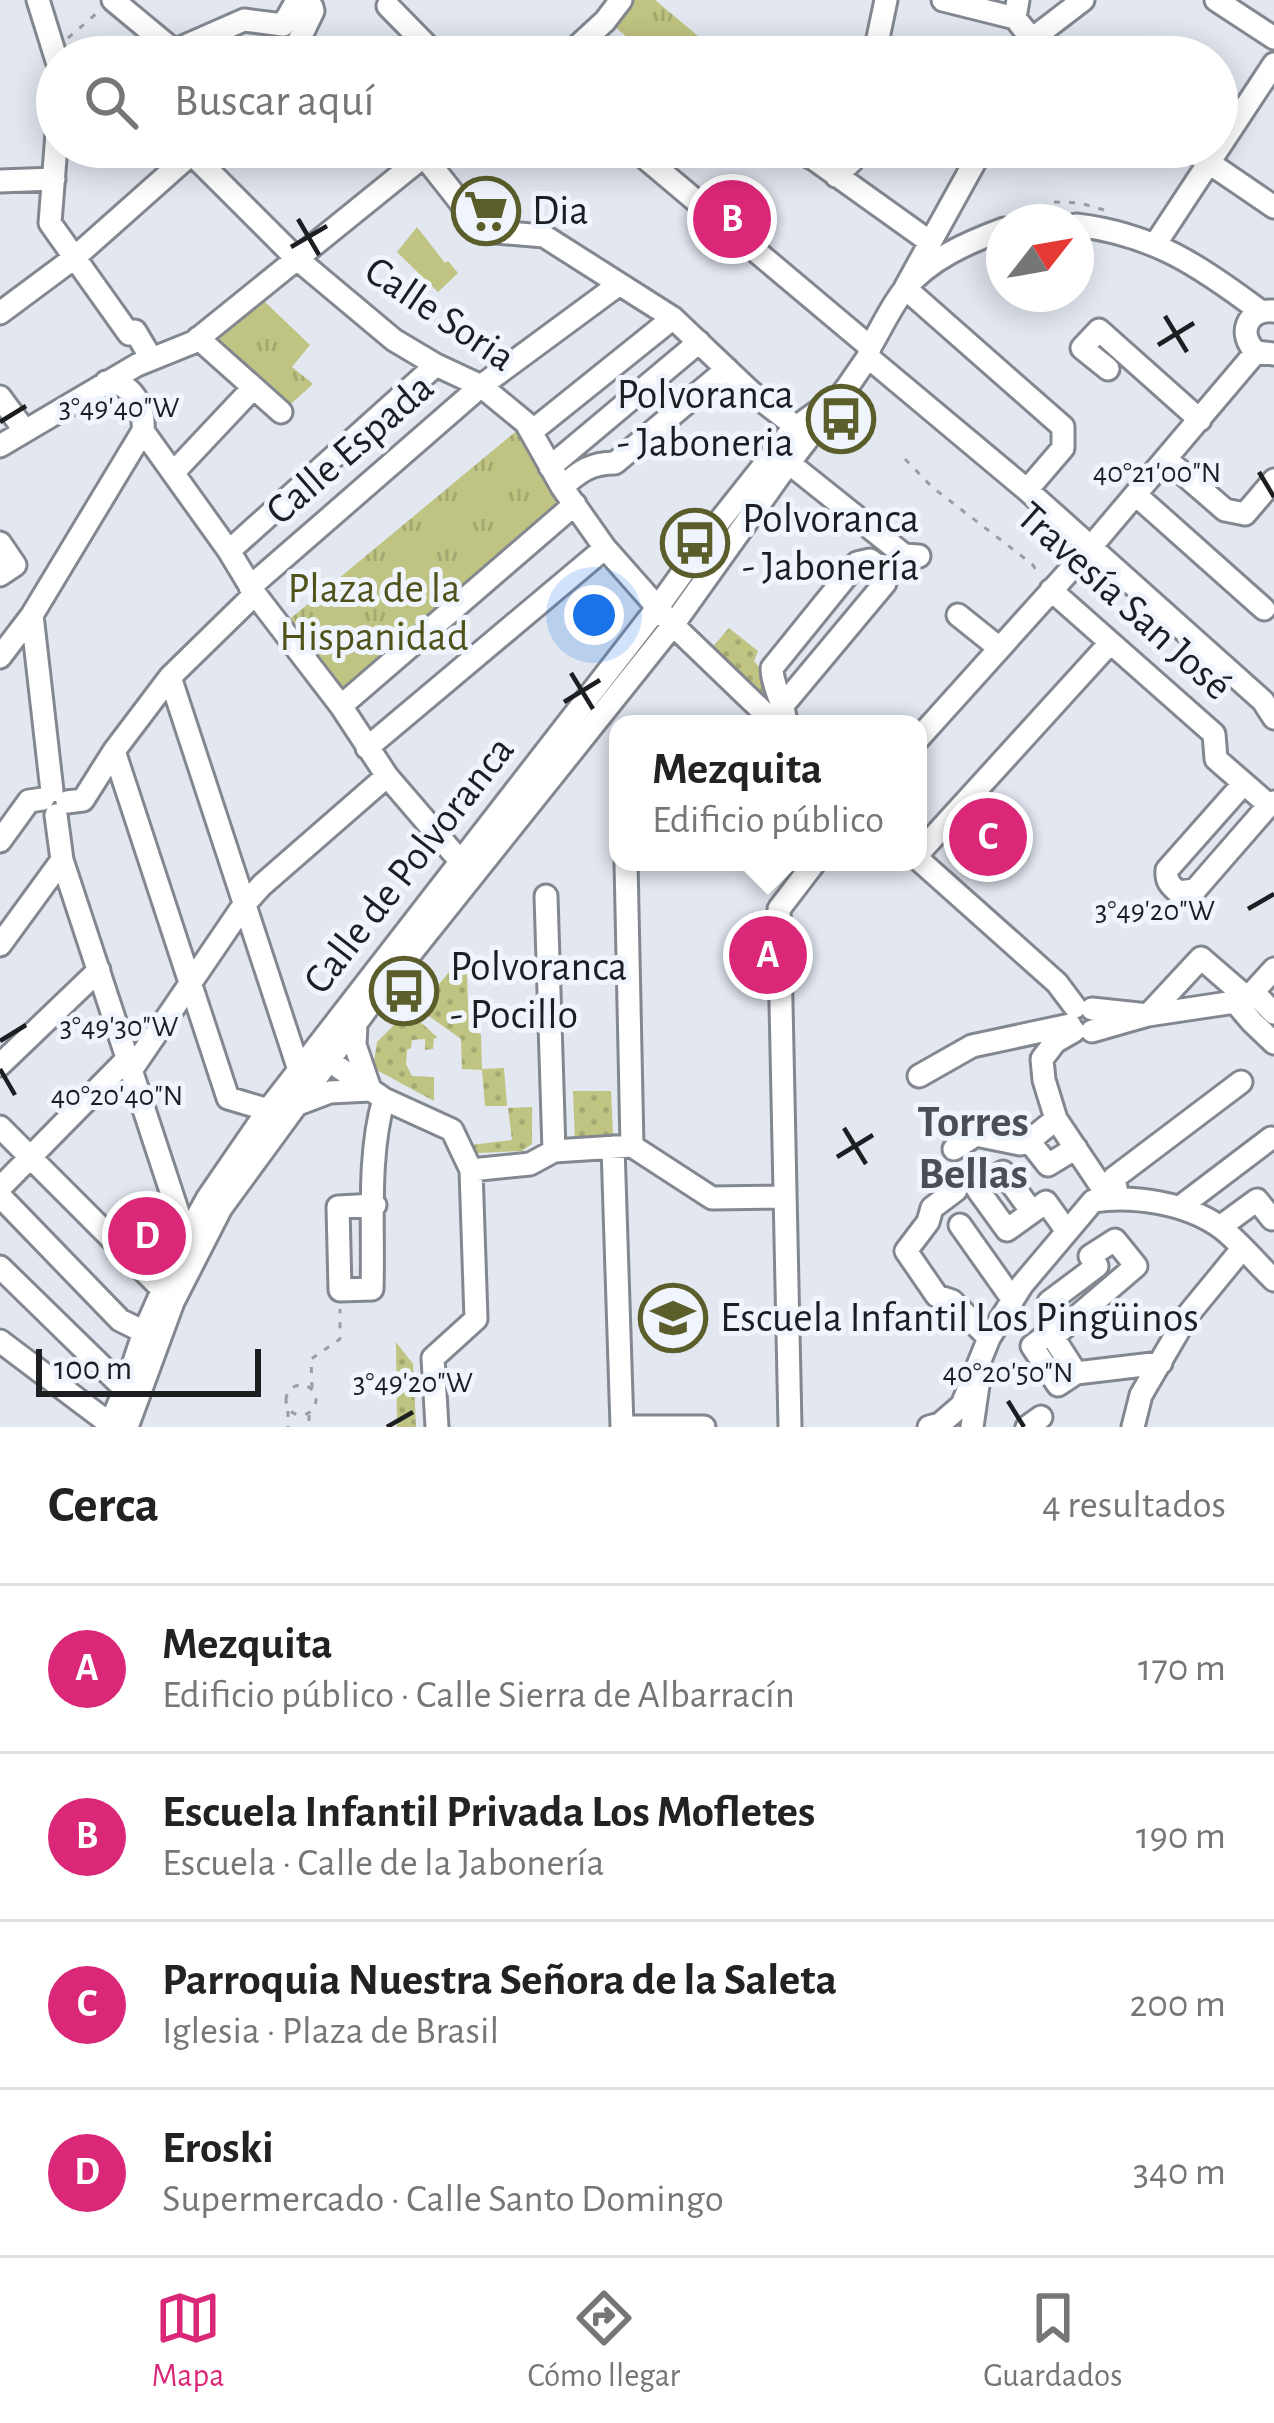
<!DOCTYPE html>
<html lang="es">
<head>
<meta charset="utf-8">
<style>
	:root { --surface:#fff; --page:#f6f6f6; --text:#222; --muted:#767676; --line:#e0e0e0; --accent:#db2777 }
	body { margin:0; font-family:"Alegreya Sans",sans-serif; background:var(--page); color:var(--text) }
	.compass { position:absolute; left:986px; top:204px; width:108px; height:108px; border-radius:50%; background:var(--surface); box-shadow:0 6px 30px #0003; rotate:59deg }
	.scale { position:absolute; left:36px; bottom:30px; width:225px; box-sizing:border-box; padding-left:12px; border:6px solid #1c1e21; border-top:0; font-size:33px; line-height:42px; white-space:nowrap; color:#1c1e21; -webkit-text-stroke:9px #eff4fd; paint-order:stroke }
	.you { position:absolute; left:594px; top:615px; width:42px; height:42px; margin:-30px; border:9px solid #fff; border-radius:50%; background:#1a73e8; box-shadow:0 0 0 18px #1a73e833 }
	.badge { display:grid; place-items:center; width:78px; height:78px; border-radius:50%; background:var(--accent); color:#fff; font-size:39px; font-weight:700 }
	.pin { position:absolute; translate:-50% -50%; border:6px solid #fff; box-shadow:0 3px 12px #0006 }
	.popup { position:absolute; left:609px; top:715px; width:318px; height:156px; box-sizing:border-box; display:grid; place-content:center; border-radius:24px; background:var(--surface); filter:drop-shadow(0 3px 9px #0005); font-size:39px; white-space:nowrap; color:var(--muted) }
	.popup b { font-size:45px; color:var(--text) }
	.popup::after { content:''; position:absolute; left:50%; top:100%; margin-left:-24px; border:24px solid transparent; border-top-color:var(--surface) }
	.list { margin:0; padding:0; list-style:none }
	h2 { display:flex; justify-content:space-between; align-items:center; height:156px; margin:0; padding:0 48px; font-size:51px }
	h2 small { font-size:39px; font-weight:400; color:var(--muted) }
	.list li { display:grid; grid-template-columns:78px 1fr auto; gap:36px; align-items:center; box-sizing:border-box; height:168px; padding:0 48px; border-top:3px solid var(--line) }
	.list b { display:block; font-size:45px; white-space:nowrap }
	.list p { margin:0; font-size:39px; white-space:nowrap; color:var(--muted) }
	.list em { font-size:39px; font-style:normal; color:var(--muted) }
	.icon { flex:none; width:66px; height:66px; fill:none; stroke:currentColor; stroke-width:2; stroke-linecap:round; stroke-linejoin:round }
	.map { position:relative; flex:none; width:1274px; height:1427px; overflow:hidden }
	.search { position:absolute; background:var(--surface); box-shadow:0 6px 30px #0003; left:36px; right:36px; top:36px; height:132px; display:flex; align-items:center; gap:30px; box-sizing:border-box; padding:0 42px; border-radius:66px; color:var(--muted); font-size:45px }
	.sheet { height:828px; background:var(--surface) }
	nav { display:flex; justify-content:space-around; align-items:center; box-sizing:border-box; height:168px; border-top:3px solid var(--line); background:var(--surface); font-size:33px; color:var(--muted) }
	nav a { display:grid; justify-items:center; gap:6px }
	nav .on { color:var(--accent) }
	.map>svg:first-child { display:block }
	.grass { fill:url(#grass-dots) }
	.park { fill:url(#park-tufts) }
	.garden { fill:#bfc482 }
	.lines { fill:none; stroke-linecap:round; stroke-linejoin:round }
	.minor-casing { stroke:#838890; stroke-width:27 }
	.path { stroke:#999da4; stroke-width:3; stroke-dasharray:6 9; stroke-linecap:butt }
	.minor { stroke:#fff; stroke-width:21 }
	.ticks { fill:none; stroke:#1c1e21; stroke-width:4.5 }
	.labels { text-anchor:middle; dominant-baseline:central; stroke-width:10; stroke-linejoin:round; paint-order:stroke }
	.poi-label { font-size:42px; fill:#1c1e21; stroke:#eff4fd; text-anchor:start }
	.street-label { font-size:42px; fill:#1c1e21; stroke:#eff4fd }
	.park-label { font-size:42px; fill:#4f5219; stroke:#eff4fd }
	.neighbourhood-label { font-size:45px; font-weight:bold; fill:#4a4f56; stroke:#eff4fd }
	.ticks-label { font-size:30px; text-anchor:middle; fill:#1c1e21; stroke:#eff4fd; stroke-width:10; stroke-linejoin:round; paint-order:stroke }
</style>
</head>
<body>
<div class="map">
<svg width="1274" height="1427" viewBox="0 0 1274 1427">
	<defs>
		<pattern id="grass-dots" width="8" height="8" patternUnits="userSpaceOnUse" patternTransform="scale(3)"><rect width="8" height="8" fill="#bfc482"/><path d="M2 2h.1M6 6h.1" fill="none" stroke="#a4a870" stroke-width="1.8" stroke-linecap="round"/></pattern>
		<pattern id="park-tufts" width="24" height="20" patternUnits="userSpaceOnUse" patternTransform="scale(3)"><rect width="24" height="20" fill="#bfc482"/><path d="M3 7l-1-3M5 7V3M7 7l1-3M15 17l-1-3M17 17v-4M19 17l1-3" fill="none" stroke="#a4a870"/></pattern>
	</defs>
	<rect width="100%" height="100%" fill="#e2e7f0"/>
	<path class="grass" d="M729 628 758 651 754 661 764 673 775 708 710 650Z
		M466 951 469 1030 481 1034 482 1069 504 1068 507 1106H485L482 1070 462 1069 461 1039 419 1009Z
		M408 1011 437 1037 434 1039 433 1049 425 1050V1039L412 1040 411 1048 407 1050 406 1064 412 1076 434 1077V1101L373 1068 377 1042Z
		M573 1091H611L613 1135 607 1138 575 1141Z
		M532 1107V1144L522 1151 477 1153 471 1145 512 1140 508 1108Z
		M396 1342 413 1364 416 1427H397Z"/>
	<path class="park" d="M634 0H655L710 46 701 57H651L615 27Z
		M264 301 310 345 292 367 313 384 284 410 212 345Z
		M526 423 575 504 341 706 279 628Z"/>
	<path class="garden" d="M417 227 445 263 448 261 458 273 438 292 397 252Z"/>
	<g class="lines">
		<g class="minor-casing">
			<path id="minor" d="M38 0 57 61
				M113 0 172 49H178L244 20 283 25 295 4
				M943 0 1015 18
				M1216 0 1274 38
				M388 6 438 57
				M291 57 313 11 312 7
				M566 57 605 21 621 0
				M874 57 886 0
				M1014 57 1017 48 1032 39 1015 18 1018 0
				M1055 57 1032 39 1083 0
				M57 133 50 223 129 334 135 331 151 358
				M632 147 870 347
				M790 147 814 159 930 242
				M983 147 905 288 1063 427V448L1027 490
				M1186 147 1274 207
				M192 154 296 258 394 340 436 365 481 386 526 423 562 487 605 548 673 625 776 724
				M423 155 483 231 544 236 673 318 751 392 804 433
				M836 176 852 161 855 147
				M0 181 54 179
				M1025 222 1033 219 1054 222
				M1076 225C1153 234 1200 266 1260 311
				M1156 243 1274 64
				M1273 311C1247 309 1237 334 1256 352L1274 354
				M0 313 74 258 199 147
				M198 338 281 412
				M868 357 1027 490 1263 701 1274 718
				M1108 369 1082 348 1099 330 1200 420
				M0 397 25 431
				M143 431 229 551 255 594 341 706 387 776 467 869
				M531 432 673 318
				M0 446 137 365 194 342 435 147
				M1166 459 1225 510 1245 514 1274 480
				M789 463 904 555 919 556
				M550 467 699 342
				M173 473 253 388
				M562 487C580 471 591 463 615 463L727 369
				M1136 495 1264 609
				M0 543 15 565 0 575
				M229 551 436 365
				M250 587 481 386 618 285
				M1051 590 1214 734 1216 759 1269 805 1274 802
				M32 615 52 791
				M958 615 998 647
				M0 657 32 615 143 431C145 407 133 382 106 382
				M170 677 299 1070
				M784 704 885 583 880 567 870 560 857 563 772 668C772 688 785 703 786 724
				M341 706 575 504
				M918 739 1090 548 1256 352
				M367 748 605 548
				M114 751 228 1098 268 1110
				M1244 783 1167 870C1166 881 1170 885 1178 892L1195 890 1269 805
				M67 802 83 800 114 751 170 677 255 594
				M56 815 62 860 186 1237
				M0 841 29 801 43 799
				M918 854 1110 643
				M918 859 1057 983 1075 1007
				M626 862 632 1146
				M546 896 554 1151
				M0 945 62 860
				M1253 992 1274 1013
				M1235 1002 1252 1022 1274 1043
				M1092 1009 1148 1015 1235 1002 1253 992 1274 969
				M356 1024 355 1045 370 1089
				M1074 1031 1055 1042 1042 1059 1044 1080 1056 1119 1109 1198
				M1092 1031 1148 1015 1201 958 1245 996
				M318 1053 384 1099 452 1130 471 1170 530 1164 554 1151 632 1146 712 1198 785 1197
				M0 1065 99 970
				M132 1069 243 906 262 885 387 776
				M919 1076 972 1046 1070 1025
				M301 1103 330 1092 370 1090
				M1056 1119 1029 1141 1048 1165 1076 1148
				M0 1127 162 1289
				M613 1147 622 1427H634
				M954 1149 976 1135 1020 1144 1029 1141
				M0 1188 128 1058
				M956 1190 932 1208 928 1222 906 1251 937 1296 952 1301 989 1338
				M0 1196 120 1320 144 1332
				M1118 1198 1114 1178 1241 1082
				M375 1205 338 1207 340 1290 372 1289C374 1229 367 1156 384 1099
				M1180 1207 1271 1138
				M1032 1212 1003 1172 978 1190 1007 1230 1046 1202 1066 1230
				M960 1225 1013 1300
				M1220 1227 1257 1200 1272 1219 1274 1218
				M0 1267 125 1389
				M0 1341 110 1424
				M1076 1373 1053 1337 1136 1266 1115 1240 1090 1256 1097 1266 1049 1302 1065 1322 1032 1346 1058 1385 1076 1373 1161 1363
				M109 1427 125 1389 144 1332 186 1237 207 1199 268 1110 658 607 722 518 792 430 824 407
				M127 1427 173 1302 221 1208 368 1007 673 625 780 475 848 386 868 357 870 347C881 329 891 306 905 289 929 259 969 242 1004 229
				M437 1427 433 1358 476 1319 471 1170
				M634 1427H704
				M790 1427 779 909 815 862
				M929 1427 940 1424 962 1405 989 1338 1022 1285 1093 1201C1134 1195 1186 1203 1220 1227 1239 1241 1256 1263 1274 1280
				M972 1427 978 1385
				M1027 1427 1041 1417
				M1133 1427 1141 1395 1187 1316 1242 1249"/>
		</g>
		<path class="path" d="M68 38 97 13
			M1054 202 1080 203 1104 210
			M905 459 932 487 1032 564 1040 575
			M286 1400a15 15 0 1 1 30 0a15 15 0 1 1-30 0Z
			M312 1388 311 1359 340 1339V1309
			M288 1411V1427
			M309 1415V1427"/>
		<use href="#minor" class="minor"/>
	</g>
	<path class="ticks" d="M298 219 319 255M291 247 327 226M1165 316 1187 352M1158 345 1194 323M0 422 26 406M1259 472 1274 497M571 673 593 709M564 702 600 680M1248 909 1274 894M0 1041 26 1025M0 1069 15 1095M844 1128 866 1164M837 1157 873 1135M1008 1401 1024 1427M387 1427 413 1412"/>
	<defs>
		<g id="supermarket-ring" transform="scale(3.45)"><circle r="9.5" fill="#eff4fd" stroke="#5b5e2b" stroke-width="1.5"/><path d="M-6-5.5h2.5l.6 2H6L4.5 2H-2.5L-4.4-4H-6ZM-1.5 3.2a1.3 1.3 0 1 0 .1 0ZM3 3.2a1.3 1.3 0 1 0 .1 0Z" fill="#5b5e2b"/></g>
		<g id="bus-ring" transform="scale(3.45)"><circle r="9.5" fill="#eff4fd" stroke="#5b5e2b" stroke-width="1.5"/><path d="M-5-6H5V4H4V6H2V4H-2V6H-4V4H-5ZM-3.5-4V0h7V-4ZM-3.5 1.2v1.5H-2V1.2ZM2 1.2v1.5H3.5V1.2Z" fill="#5b5e2b"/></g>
		<g id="school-ring" transform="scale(3.45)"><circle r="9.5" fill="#eff4fd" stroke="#5b5e2b" stroke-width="1.5"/><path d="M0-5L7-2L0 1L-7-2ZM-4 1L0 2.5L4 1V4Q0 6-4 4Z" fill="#5b5e2b"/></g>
	</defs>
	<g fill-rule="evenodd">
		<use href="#supermarket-ring" x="486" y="211"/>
		<use href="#bus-ring" x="841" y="419"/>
		<use href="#bus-ring" x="695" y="543"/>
		<use href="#bus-ring" x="404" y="991"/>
		<use href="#school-ring" x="673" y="1318"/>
	</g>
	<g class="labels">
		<g class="poi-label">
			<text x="532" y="211">Dia</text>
			<text x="794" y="395" text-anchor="end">Polvoranca<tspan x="794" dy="48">- Jaboneria</tspan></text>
			<text x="742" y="519">Polvoranca<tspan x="742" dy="48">- Jabonería</tspan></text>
			<text x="450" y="967">Polvoranca<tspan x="450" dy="48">- Pocillo</tspan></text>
			<text x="720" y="1318">Escuela Infantil Los Pingüinos</text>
		</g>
		<g class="street-label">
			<text transform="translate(440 314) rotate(34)">Calle Soria</text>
			<text transform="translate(350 449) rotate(-41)">Calle Espada</text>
			<text transform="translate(1124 601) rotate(42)">Travesía San José</text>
			<text transform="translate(409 865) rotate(-52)">Calle de Polvoranca</text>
		</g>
		<g class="park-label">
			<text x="374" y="589">Plaza de la<tspan x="374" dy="48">Hispanidad</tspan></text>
		</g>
		<g class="neighbourhood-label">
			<text x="973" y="1122">Torres<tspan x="973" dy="52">Bellas</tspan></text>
		</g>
	</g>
	<g class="ticks-label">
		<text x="119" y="417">3°49'40"W</text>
		<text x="1157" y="482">40°21'00"N</text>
		<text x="1155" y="920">3°49'20"W</text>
		<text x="119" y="1036">3°49'30"W</text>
		<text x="117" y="1105">40°20'40"N</text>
		<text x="1008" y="1382">40°20'50"N</text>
		<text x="413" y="1392">3°49'20"W</text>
	</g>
</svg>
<svg class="compass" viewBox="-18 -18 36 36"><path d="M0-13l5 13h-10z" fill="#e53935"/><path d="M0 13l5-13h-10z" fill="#767676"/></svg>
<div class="scale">100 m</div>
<div class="you"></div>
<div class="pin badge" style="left:768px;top:955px">A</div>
<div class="popup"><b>Mezquita</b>Edificio público</div>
<div class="pin badge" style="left:732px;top:219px">B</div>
<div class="pin badge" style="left:988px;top:837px">C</div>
<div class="pin badge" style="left:147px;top:1236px">D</div>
<div class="search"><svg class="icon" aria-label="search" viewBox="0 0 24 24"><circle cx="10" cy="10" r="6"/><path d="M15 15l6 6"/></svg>Buscar aquí</div>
</div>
<section class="sheet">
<h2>Cerca<small>4 resultados</small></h2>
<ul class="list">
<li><span class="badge">A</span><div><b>Mezquita</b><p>Edificio público · Calle Sierra de Albarracín</p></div><em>170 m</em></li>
<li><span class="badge">B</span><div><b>Escuela Infantil Privada Los Mofletes</b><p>Escuela · Calle de la Jabonería</p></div><em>190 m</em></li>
<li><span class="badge">C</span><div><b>Parroquia Nuestra Señora de la Saleta</b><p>Iglesia · Plaza de Brasil</p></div><em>200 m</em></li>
<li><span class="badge">D</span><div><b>Eroski</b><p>Supermercado · Calle Santo Domingo</p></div><em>340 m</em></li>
</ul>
</section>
<nav>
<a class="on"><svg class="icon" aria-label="map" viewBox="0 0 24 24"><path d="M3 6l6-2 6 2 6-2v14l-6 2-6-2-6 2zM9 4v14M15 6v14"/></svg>Mapa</a>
<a><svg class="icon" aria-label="directions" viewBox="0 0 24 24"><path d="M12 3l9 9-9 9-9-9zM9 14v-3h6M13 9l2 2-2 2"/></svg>Cómo llegar</a>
<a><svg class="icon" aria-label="saved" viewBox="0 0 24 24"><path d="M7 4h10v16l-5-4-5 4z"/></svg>Guardados</a>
</nav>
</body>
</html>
